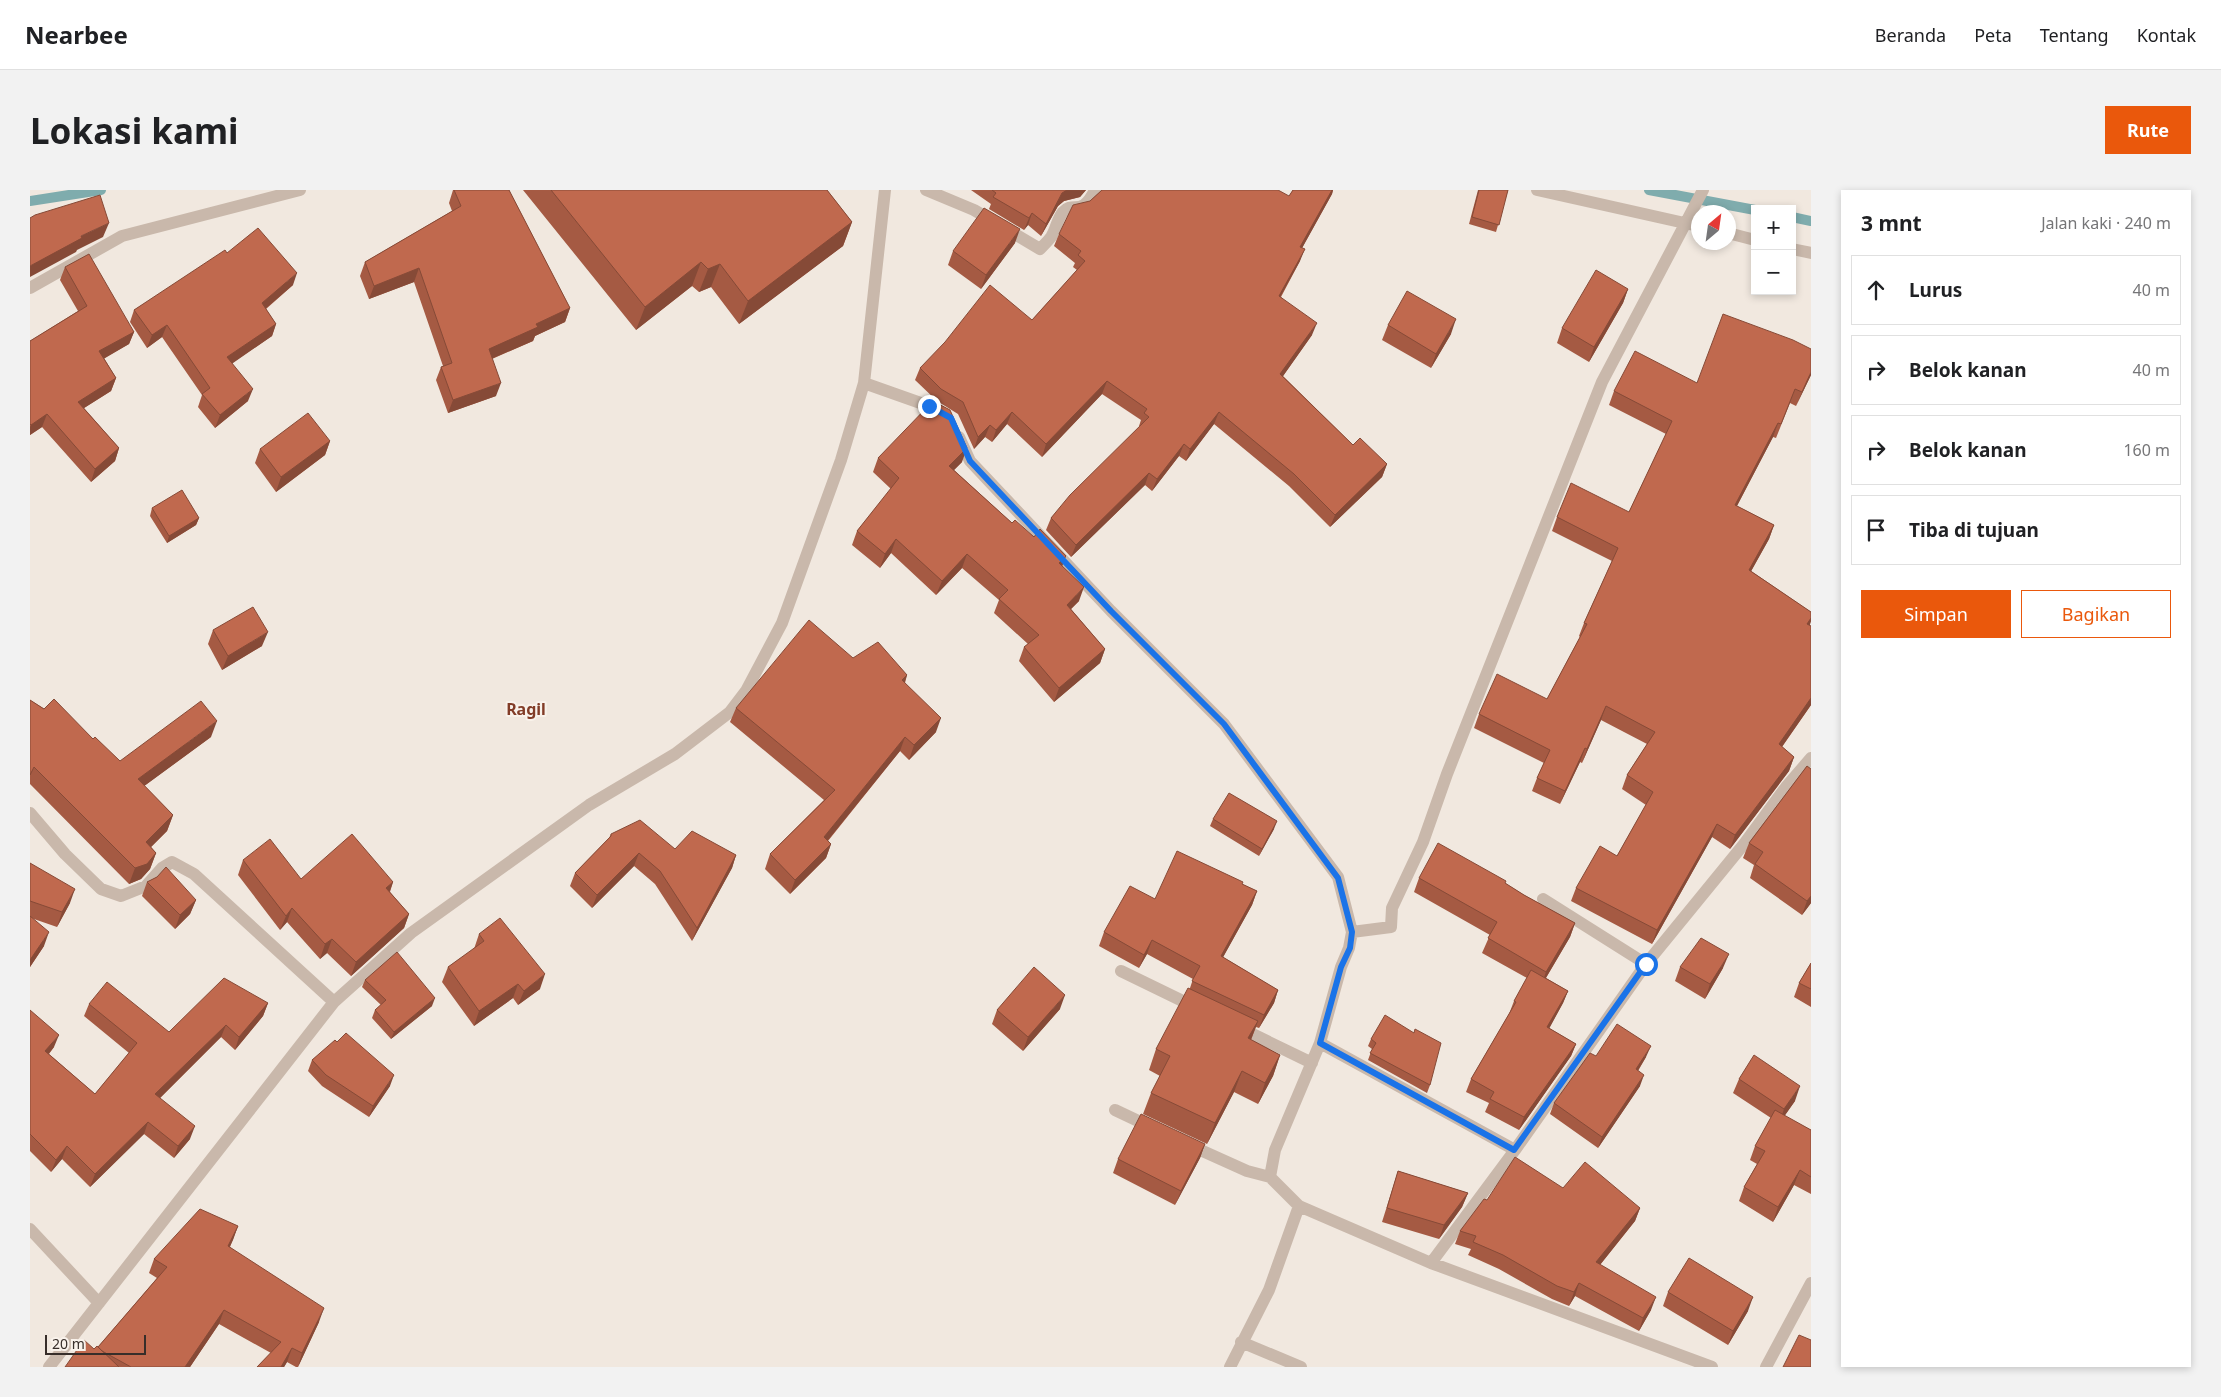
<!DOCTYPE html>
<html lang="id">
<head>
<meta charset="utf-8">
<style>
	:root { --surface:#fff; --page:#f2f2f2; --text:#202124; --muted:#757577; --line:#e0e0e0; --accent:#ea580c }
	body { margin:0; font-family:"Noto Sans",sans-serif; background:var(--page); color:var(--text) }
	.controls { position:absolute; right:15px; top:15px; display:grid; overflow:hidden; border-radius:0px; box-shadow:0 2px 8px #0003 }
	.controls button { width:45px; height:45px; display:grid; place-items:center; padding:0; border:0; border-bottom:1px solid var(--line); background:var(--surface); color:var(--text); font:25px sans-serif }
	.compass { position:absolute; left:1661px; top:15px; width:45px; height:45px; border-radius:50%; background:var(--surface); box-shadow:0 2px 8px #0003; rotate:29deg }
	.scale { position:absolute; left:15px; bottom:12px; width:101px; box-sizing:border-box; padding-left:5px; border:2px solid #372e2a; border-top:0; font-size:14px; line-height:18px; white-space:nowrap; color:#372e2a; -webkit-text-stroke:4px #f9f2eb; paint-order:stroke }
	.stop { position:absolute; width:15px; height:15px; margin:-11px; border:4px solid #1a73e8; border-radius:50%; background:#fff }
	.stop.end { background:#1a73e8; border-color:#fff; box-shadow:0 1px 5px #0008 }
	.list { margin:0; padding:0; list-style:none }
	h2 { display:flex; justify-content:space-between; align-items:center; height:65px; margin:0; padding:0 20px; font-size:21px }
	h2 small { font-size:16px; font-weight:400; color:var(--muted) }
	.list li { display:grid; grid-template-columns:32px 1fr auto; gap:15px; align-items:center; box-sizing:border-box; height:70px; margin:0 10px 10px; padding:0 10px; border:1px solid var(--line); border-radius:0px }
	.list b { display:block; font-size:19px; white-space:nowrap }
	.list em { font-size:16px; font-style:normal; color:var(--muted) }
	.actions { display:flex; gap:10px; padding:15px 20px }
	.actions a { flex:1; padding:11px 0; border:1px solid var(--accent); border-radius:0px; text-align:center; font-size:18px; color:var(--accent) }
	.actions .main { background:var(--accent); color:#fff }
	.icon { flex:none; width:28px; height:28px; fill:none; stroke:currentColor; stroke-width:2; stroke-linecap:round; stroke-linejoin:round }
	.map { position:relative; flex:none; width:1781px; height:1177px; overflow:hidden; border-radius:0px }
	header { display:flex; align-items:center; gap:30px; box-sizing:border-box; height:70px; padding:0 25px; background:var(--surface); border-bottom:1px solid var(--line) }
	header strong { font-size:24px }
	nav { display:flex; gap:28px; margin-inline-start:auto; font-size:18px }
	.intro { display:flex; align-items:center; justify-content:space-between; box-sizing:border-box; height:120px; padding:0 30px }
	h1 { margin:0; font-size:35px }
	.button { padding:12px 22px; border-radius:0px; background:var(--accent); color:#fff; font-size:18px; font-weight:700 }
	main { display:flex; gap:30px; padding:0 30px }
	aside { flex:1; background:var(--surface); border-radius:0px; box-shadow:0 2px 8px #0003 }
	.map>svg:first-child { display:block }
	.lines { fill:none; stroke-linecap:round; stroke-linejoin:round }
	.stream { stroke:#7facad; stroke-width:10 }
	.minor { stroke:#c9b8ab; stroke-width:12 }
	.wall { fill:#a55a43 }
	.shaded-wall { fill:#864a37 }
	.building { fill:#c0694e; stroke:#864a37 }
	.route { stroke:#1a73e8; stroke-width:6 }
	.labels { text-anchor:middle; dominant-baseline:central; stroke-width:4; stroke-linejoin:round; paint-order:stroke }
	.quarter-label { font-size:16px; font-weight:bold; fill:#823c27; stroke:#f9f2eb }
</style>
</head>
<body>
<header>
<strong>Nearbee</strong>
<nav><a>Beranda</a><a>Peta</a><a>Tentang</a><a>Kontak</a></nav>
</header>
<div class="intro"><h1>Lokasi kami</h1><a class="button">Rute</a></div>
<main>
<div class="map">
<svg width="1781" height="1177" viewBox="0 0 1781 1177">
	<rect width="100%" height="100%" fill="#f1e8df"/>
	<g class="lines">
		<path class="stream" d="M1619 0 1725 20
			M0 11 71 0
			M1762 27 1781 31"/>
		<path class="minor" d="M896 0 944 20 1010 59C1014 55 1018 51 1021 47 1026 40 1027 29 1033 22 1044 10 1051 28 1065 0
			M1507 0 1668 36
			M1698 43 1725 50
			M1762 59 1781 63
			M0 98 92 46 270 0
			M834 193 899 216 913 223
			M929 247 940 271 1081 421 1194 534 1308 687 1322 742 1319 758 1311 777 1290 853 1245 960 1240 987 1269 1016 1239 1100 1200 1177
			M0 623 35 664 71 699 91 706 116 696 132 678 142 672 164 684 304 812
			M1513 709 1616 774
			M1322 742 1361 737 1362 718 1393 652 1417 584 1572 192 1673 0
			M1091 781 1165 817
			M1208 837 1282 873
			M1290 853 1485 960
			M1085 920 1123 938
			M1157 954 1217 981 1240 987
			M1269 1016 1401 1073 1682 1177
			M0 1039 69 1113
			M1401 1073 1485 960 1616 774 1714 654 1756 597 1781 568
			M1211 1152 1271 1177
			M19 1177 304 812 381 743 559 615 645 564 700 522 716 501 752 433 811 270 834 193 855 0
			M1736 1177 1781 1093"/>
	</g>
	<path class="wall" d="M423 0H479L540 118 535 132 505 146 503 151 462 169 466 206 418 223 406 190 411 177 413 176 384 92 339 109 330 86 335 72 422 21 419 13Z
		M493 0H797L822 32 813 56 709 134 681 97 669 102 662 96 606 140Z
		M941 0H1056L1050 7 1034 11 1028 16 1011 46 998 35 994 40 959 19 961 14Z
		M1263 0H1303L1302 4 1272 58 1270 71 1251 107 1282 145 1253 186 1323 255 1357 274 1352 287 1300 337 1259 296 1184 234 1156 271 1149 266 1122 301 1115 295 1041 367 1016 340 1021 328 1110 236H1109L1111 230 1072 204 1012 267 977 234 962 252 955 247 944 259 928 224 907 211 885 190 890 178 1002 130 1047 80 1043 77 1045 73 1024 56 1029 44 1060 11 1071 1 1259 6Z
		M1448 0H1478L1466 42 1439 34Z
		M985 53 951 99 918 75 923 61Z
		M197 63 263 95 236 119 246 134 242 146 202 173 218 211 185 238 168 217 172 205 132 147 117 158 100 132 104 120Z
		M35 77 104 142 99 154 74 168 86 188 81 201 54 218 89 258 85 271 61 292 12 237 0 245V151L48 121 30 90Z
		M1598 99 1593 113 1559 172 1527 153 1532 138Z
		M1358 135 1421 144 1401 178 1352 150Z
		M1781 185 1766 216 1760 213 1746 248 1743 247 1707 316 1744 335 1739 349 1721 381 1781 422V431L1779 435 1781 515 1752 557 1764 567 1759 581 1700 659 1682 647 1622 754 1541 711 1546 698 1587 666 1616 615 1592 599 1597 585 1617 554 1571 530 1552 573 1550 572 1530 614 1502 601 1507 588 1514 573 1444 538 1449 524 1517 509 1550 447 1549 446 1554 433 1582 371 1522 341 1527 327 1599 322 1636 244 1579 215 1584 201 1667 193Z
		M300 251 295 265 246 302 225 273 230 259Z
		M848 268 932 272 924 280 982 333 1036 366 1032 376 1049 411 1041 419 1075 459 1070 473 1024 512 989 471 994 457 998 454 964 423 969 410 932 378 906 405 861 363 850 378 822 355 827 341 861 299 843 282Z
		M122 318 169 328 166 335 137 353 120 326Z
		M183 440 232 456 192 480 178 454Z
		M823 468 877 485 875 493 906 542 879 570 870 561 798 651 801 654 796 668 760 704 735 679 740 664 794 610 700 532 706 518Z
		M0 510 63 549 90 571 181 547 114 596 143 625 137 641 121 657 126 663 120 679 111 689 99 694 0 594Z
		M1777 576 1781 713 1772 725 1720 688 1724 675 1713 668 1719 653Z
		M1183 629 1244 639 1229 666 1180 636Z
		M581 644 645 659 706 665 702 678 662 751 625 694 604 676 562 718 540 696 545 683 579 648Z
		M213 670 271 689 363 692 360 702 379 724 374 738 321 786 297 763 290 769 257 732 250 740 208 685Z
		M0 673 40 713 27 737 1 728 14 756 0 777Z
		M127 687 166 710 160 724 145 739 112 706 117 692Z
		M1389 688 1475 693 1494 705 1545 733 1540 747 1516 788 1538 801 1533 813 1519 838 1546 854 1541 866 1489 940 1455 922 1459 913 1436 902 1441 889 1479 824 1484 811 1497 788 1452 763 1460 745 1384 702Z
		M1212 694 1227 701 1222 715 1193 767 1248 800 1244 813 1229 838 1226 837 1221 850 1250 865 1243 886 1228 914 1204 902 1177 954 1113 924 1121 903 1130 886 1119 880 1126 859 1160 798 1163 789 1117 764 1109 778 1069 756 1074 742 1125 709Z
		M449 744 510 799 488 815 483 808 444 836 412 792 418 777 444 759Z
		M1781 773V817L1764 807 1769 793Z
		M1650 777 1693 778 1675 809 1645 791Z
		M335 790 402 816 361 849 342 828 345 820 351 815 332 797Z
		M238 813 233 826 205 860 191 847 130 908 160 949 144 968 114 944 60 997 32 969 21 982 0 961V820L24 857 19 864 65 904 99 863 54 826 59 814 139 842Z
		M1030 819 993 861 962 834 967 820Z
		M1384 843 1400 895 1397 903 1338 870 1342 859 1338 856 1341 849Z
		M307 852 360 896 339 927 292 896 278 881 282 870Z
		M1566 866 1616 867 1608 881 1610 896 1568 958 1520 924 1524 913Z
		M1709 889 1765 911 1754 926 1781 940V1004L1764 995 1743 1032 1709 1011 1714 997 1727 974 1720 970 1725 956 1741 928 1703 903Z
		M1175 954 1170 968 1145 1015 1083 983 1088 969Z
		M1368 981 1438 1003 1432 1017 1409 1049 1352 1032Z
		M1533 998 1610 1018 1605 1031 1570 1075 1621 1120 1609 1141 1545 1106 1539 1116 1522 1109 1469 1079 1438 1065 1441 1059 1425 1054 1430 1041 1457 1010Z
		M208 1036 200 1057 289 1132 268 1177H266L257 1172 254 1177H227L241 1163 189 1134 160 1177H35L68 1157 127 1088 119 1083 124 1069Z
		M1638 1102 1718 1121 1698 1155 1633 1116Z"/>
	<path class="shaded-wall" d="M1037 0H1056L1050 7 1034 11 1028 16 1011 46 1016 34 1032 3Z
		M1302 0H1303L1302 4 1266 69 1270 57Z
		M1002 23 998 35 994 40 999 28Z
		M822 32 813 56 709 134 718 111Z
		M79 33 73 47 47 60 46 62 0 87V76L51 46Z
		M990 39 985 53 951 99 956 85Z
		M1275 59 1270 71 1244 118 1249 106Z
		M671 72 662 96 606 140 615 117Z
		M690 74 681 97 669 102 678 79Z
		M389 78 384 92 339 109 344 96Z
		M267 83 263 95 227 126 232 113Z
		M1598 99 1593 113 1559 172 1564 157Z
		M540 118 535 132 505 146 503 151 454 172 459 159 506 134Z
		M1426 129 1421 144 1401 178 1406 164Z
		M1287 133 1282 145 1246 196 1250 184Z
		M246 134 242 146 193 180 197 167Z
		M137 135 132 147 117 158 122 145Z
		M104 142 99 154 65 174 69 161Z
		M1781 182V185L1766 216 1772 202Z
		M86 188 81 201 43 225 48 212Z
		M1077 191 1072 204 1012 267 1016 254Z
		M471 193 466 206 418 223 423 210Z
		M223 199 218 211 185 238 190 225Z
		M982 222 977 234 962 252 966 240Z
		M1189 222 1184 234 1156 271 1160 259Z
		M17 224 12 237 0 245V237L1 235Z
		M1748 233 1743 247 1700 329 1705 315Z
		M960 235 955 247 944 259 948 247Z
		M300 251 295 265 246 302 251 287Z
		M1154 254 1149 266 1122 301 1127 289Z
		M89 258 85 271 61 292 65 279Z
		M937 258 932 272 914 290 919 276Z
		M1357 274 1352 287 1300 337 1305 325Z
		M1119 283 1115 295 1041 367 1046 355Z
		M169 328 166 335 137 353 139 346Z
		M1744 335 1739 349 1714 394 1719 380Z
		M866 349 861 363 850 378 855 364Z
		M937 364 932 378 906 405 912 391Z
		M1036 366 1031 379 1029 373Z
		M1054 397 1049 411 1032 428 1037 415Z
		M1781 428V431L1779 438 1777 434Z
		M238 442 232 456 192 480 198 466Z
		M1075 459 1070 473 1024 512 1029 498Z
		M877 485 872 500V490Z
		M1781 508V515L1744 568 1749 554Z
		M1576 516 1571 530 1552 573 1557 559Z
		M911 528 906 542 879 570 884 555Z
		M187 531 181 547 102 605 108 589Z
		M875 547 870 561 789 661 794 647Z
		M1555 558 1550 572 1530 614 1535 601Z
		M1764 567 1759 581 1700 659 1705 645Z
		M143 625 137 641 110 668 116 652Z
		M1247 631 1244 639 1229 666 1232 659Z
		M1687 634 1682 647 1622 754 1627 740Z
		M801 654 796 668 760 704 765 690Z
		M126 663 120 679 111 689 99 694 105 678Z
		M609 663 604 676 562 718 567 705Z
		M706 665 702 678 662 751 667 738Z
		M363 692 358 706 356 698Z
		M45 699 40 713 27 737 32 722Z
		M1227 701 1222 715 1186 780 1191 766Z
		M1781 706V713L1772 725 1777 711Z
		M166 710 160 724 145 739 150 725Z
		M262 718 257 732 250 740 256 726Z
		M379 724 374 738 321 786 326 772Z
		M1545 733 1540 747 1511 796 1516 782Z
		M19 742 14 756 0 777V770Z
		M302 749 297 763 290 769 295 754Z
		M1122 750 1117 764 1109 778 1114 765Z
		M1699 764 1693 778 1675 809 1680 794Z
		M515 784 510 799 488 815 494 801Z
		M488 794 483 808 444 836 449 821Z
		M1248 800 1244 813 1229 838 1234 825Z
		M1538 801 1533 813 1513 850 1517 837Z
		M1035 805 1030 819 993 861 998 847Z
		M405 808 402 816 361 849 364 842Z
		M238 813 233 826 205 860 209 847Z
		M1228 831 1220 852 1218 848Z
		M196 835 191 847 121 917 125 904Z
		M29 845 24 857 11 873 15 861Z
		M1546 854 1541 866 1489 940 1494 927Z
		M1621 856 1616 867 1602 890 1606 879Z
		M1250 865 1243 886 1228 914 1235 893Z
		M1212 881 1204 902 1177 954 1185 933Z
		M364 885 360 896 339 927 343 916Z
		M1614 885 1610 896 1568 958 1572 947Z
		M1770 896 1765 911 1749 934 1754 919Z
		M118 932 114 944 60 997 65 984Z
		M165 936 160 949 144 968 148 956Z
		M1175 954 1170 968 1145 1015 1151 1001Z
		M37 956 32 969 21 982 26 970Z
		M1770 980 1764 995 1743 1032 1748 1017Z
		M1438 1003 1432 1017 1409 1049 1414 1035Z
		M1610 1018 1605 1031 1561 1086 1566 1072Z
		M208 1036 203 1050 193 1070 198 1056Z
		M1549 1093 1545 1106 1539 1116 1544 1102Z
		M1626 1107 1621 1120 1609 1141 1613 1128Z
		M1723 1107 1718 1121 1698 1155 1703 1141Z
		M294 1118 289 1132 268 1177 272 1163Z
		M194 1120 189 1134 160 1177H155Z
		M262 1158 257 1172 254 1177H251Z"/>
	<path class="building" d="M424 0H479L540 118 506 134 508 137 459 159 471 193 423 210 411 177 422 173 389 78 344 96 335 72 431 16Z
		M521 0H797L822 32 718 111 690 74 678 79 671 72 615 117Z
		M962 0H1037L1032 3 1016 34 1002 23 999 28 963 7 966 3Z
		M1072 0H1248L1259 6 1263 0H1302L1270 57 1275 59 1249 106 1287 133 1250 184 1323 255 1330 248 1357 274 1305 325 1264 284 1189 222 1160 259 1154 254 1127 289 1119 283 1046 355 1021 328 1040 305 1119 227 1114 223 1117 219 1077 191 1016 254 982 222 966 240 960 235 948 247 933 212 911 199 890 178 915 152 960 95 1002 130 1055 71 1048 65 1051 61 1029 44 1043 15 1060 11Z
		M1449 0H1478L1469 35 1442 27Z
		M70 5 79 33 51 46 52 48 0 76V28L5 25Z
		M954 18 990 39 956 85 923 61Z
		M228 38 267 83 232 113 246 134 197 167 223 199 190 225 172 204 180 198 137 135 122 145 104 120 195 60 197 63Z
		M59 64 104 142 69 161 86 188 48 212 89 258 65 279 17 224 1 235 0 234V151L57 116 35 77Z
		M1566 80 1598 99 1564 157 1532 138Z
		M1377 101 1426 129 1406 164 1358 135Z
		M1693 124 1763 150 1781 159V182L1772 202 1765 199 1751 234 1748 233 1705 315 1744 335 1719 380 1781 422V428L1777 434 1781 436V508L1749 554 1764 567 1705 645 1687 634 1627 740 1546 698 1570 656 1587 666 1623 602 1597 585 1625 542 1576 516 1557 559 1555 558 1535 601 1507 588 1520 560 1449 524 1467 484 1517 509 1557 434 1554 433 1588 358 1527 327 1541 293 1599 322 1642 231 1584 201 1605 161 1667 193Z
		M903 211 920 220 937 258 919 276 982 333 985 330 1004 347 1010 339 1036 366 1029 373 1054 397 1037 415 1075 459 1029 498 994 457 1009 445 969 409 978 400 937 364 912 391 866 349 855 364 827 341 869 288 848 268Z
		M278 223 300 251 251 287 230 259Z
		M152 300 169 328 139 346 122 318Z
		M223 417 238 442 198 466 183 440Z
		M779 430 823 468 848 452 877 485 872 490 911 528 884 555 875 547 794 647 801 654 765 690 740 664 805 600 706 518Z
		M24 509 63 549 65 547 90 571 171 511 187 531 108 589 143 625 116 652 126 663 117 674 105 678 4 577 0 585V510L14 519Z
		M1777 576 1781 579V706L1777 711 1725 674 1733 662 1719 653Z
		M1199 603 1247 631 1232 659 1183 629Z
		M610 630 645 659 662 641 706 665 667 738 630 681 609 663 567 705 545 683 581 646V644Z
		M322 644 363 692 356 698 379 724 326 772 302 749 295 754 262 718 256 726 213 670 240 649 271 689Z
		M1408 653 1476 691 1475 693 1494 705 1545 733 1516 782 1458 748 1467 732 1389 688Z
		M1147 661 1213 692 1212 694 1227 701 1191 766 1248 800 1234 825 1162 791 1170 776 1122 750 1114 765 1074 742 1100 696 1125 709Z
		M0 673 45 699 32 722 0 711Z
		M136 677 166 710 150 725 117 692 127 687Z
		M0 726 19 742 0 770Z
		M470 728 515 784 494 801 488 794 449 821 418 777 454 751 449 744Z
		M1671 748 1699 764 1680 794 1650 777Z
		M367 762 405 808 364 842 345 820 356 810 335 790Z
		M1781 773V799L1769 793Z
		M1004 777 1035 805 998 847 967 820Z
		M1501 780 1538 801 1517 837 1546 854 1494 927 1460 909 1464 902 1441 889 1486 812 1484 811Z
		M194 788 238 813 209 847 196 835 125 904 165 936 148 956 118 932 65 984 37 956 26 970 0 944V820L29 845 15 861 65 904 107 853 59 814 77 792 139 842Z
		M1158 798 1228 831 1218 848 1250 865 1235 893 1212 881 1185 933 1121 903 1140 866 1126 859Z
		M1355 825 1384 843 1385 839 1411 853 1400 895 1340 863 1346 853 1341 849Z
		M1587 834 1621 856 1606 879 1614 885 1572 947 1524 913 1560 863 1566 866Z
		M316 843 364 885 343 916 296 885 282 870 305 850 307 852Z
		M1724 865 1770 896 1754 919 1709 889Z
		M1745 920 1781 940V987L1770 980 1748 1017 1714 997 1735 961 1725 956Z
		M1111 924 1175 954 1151 1001 1088 969Z
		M1485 967 1533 998 1555 972 1610 1018 1566 1072 1626 1107 1613 1128 1549 1093 1544 1102 1527 1096 1473 1065 1443 1052 1446 1046 1430 1041 1454 1009 1457 1010Z
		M1368 981 1438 1003 1414 1035 1357 1018Z
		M170 1019 208 1036 198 1056 294 1118 272 1163 262 1158 251 1177H227L251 1152 194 1120 155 1177H101L72 1161 68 1157 137 1077 124 1069Z
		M1659 1068 1723 1107 1703 1141 1638 1102Z
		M1769 1145 1781 1150V1177H1753Z
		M54 1150 64 1159 67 1156 89 1177H35Z"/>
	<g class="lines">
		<path class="route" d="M899 216 921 228 940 271 1081 421 1194 534 1308 688 1322 742 1320 758 1311 777 1290 853 1484 960 1616 774"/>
	</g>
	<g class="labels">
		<g class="quarter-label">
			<text x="496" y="519">Ragil</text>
		</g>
	</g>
</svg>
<div class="controls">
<button>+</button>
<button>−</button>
</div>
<svg class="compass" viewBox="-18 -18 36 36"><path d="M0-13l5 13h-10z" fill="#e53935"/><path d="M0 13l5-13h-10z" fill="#757577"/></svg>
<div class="scale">20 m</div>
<div class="stop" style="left:1616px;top:774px"></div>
<div class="stop end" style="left:899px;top:216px"></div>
</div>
<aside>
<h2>3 mnt<small>Jalan kaki · 240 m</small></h2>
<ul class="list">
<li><svg class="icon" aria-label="ahead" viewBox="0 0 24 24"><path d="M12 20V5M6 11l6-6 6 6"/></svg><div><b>Lurus</b></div><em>40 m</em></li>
<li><svg class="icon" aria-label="right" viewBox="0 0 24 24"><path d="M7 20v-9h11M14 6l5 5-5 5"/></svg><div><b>Belok kanan</b></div><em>40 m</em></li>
<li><svg class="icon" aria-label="right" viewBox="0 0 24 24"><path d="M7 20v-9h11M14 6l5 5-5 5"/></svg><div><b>Belok kanan</b></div><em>160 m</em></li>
<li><svg class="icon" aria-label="arrive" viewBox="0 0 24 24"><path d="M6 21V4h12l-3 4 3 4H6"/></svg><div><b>Tiba di tujuan</b></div></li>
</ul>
<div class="actions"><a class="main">Simpan</a><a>Bagikan</a></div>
</aside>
</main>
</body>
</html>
